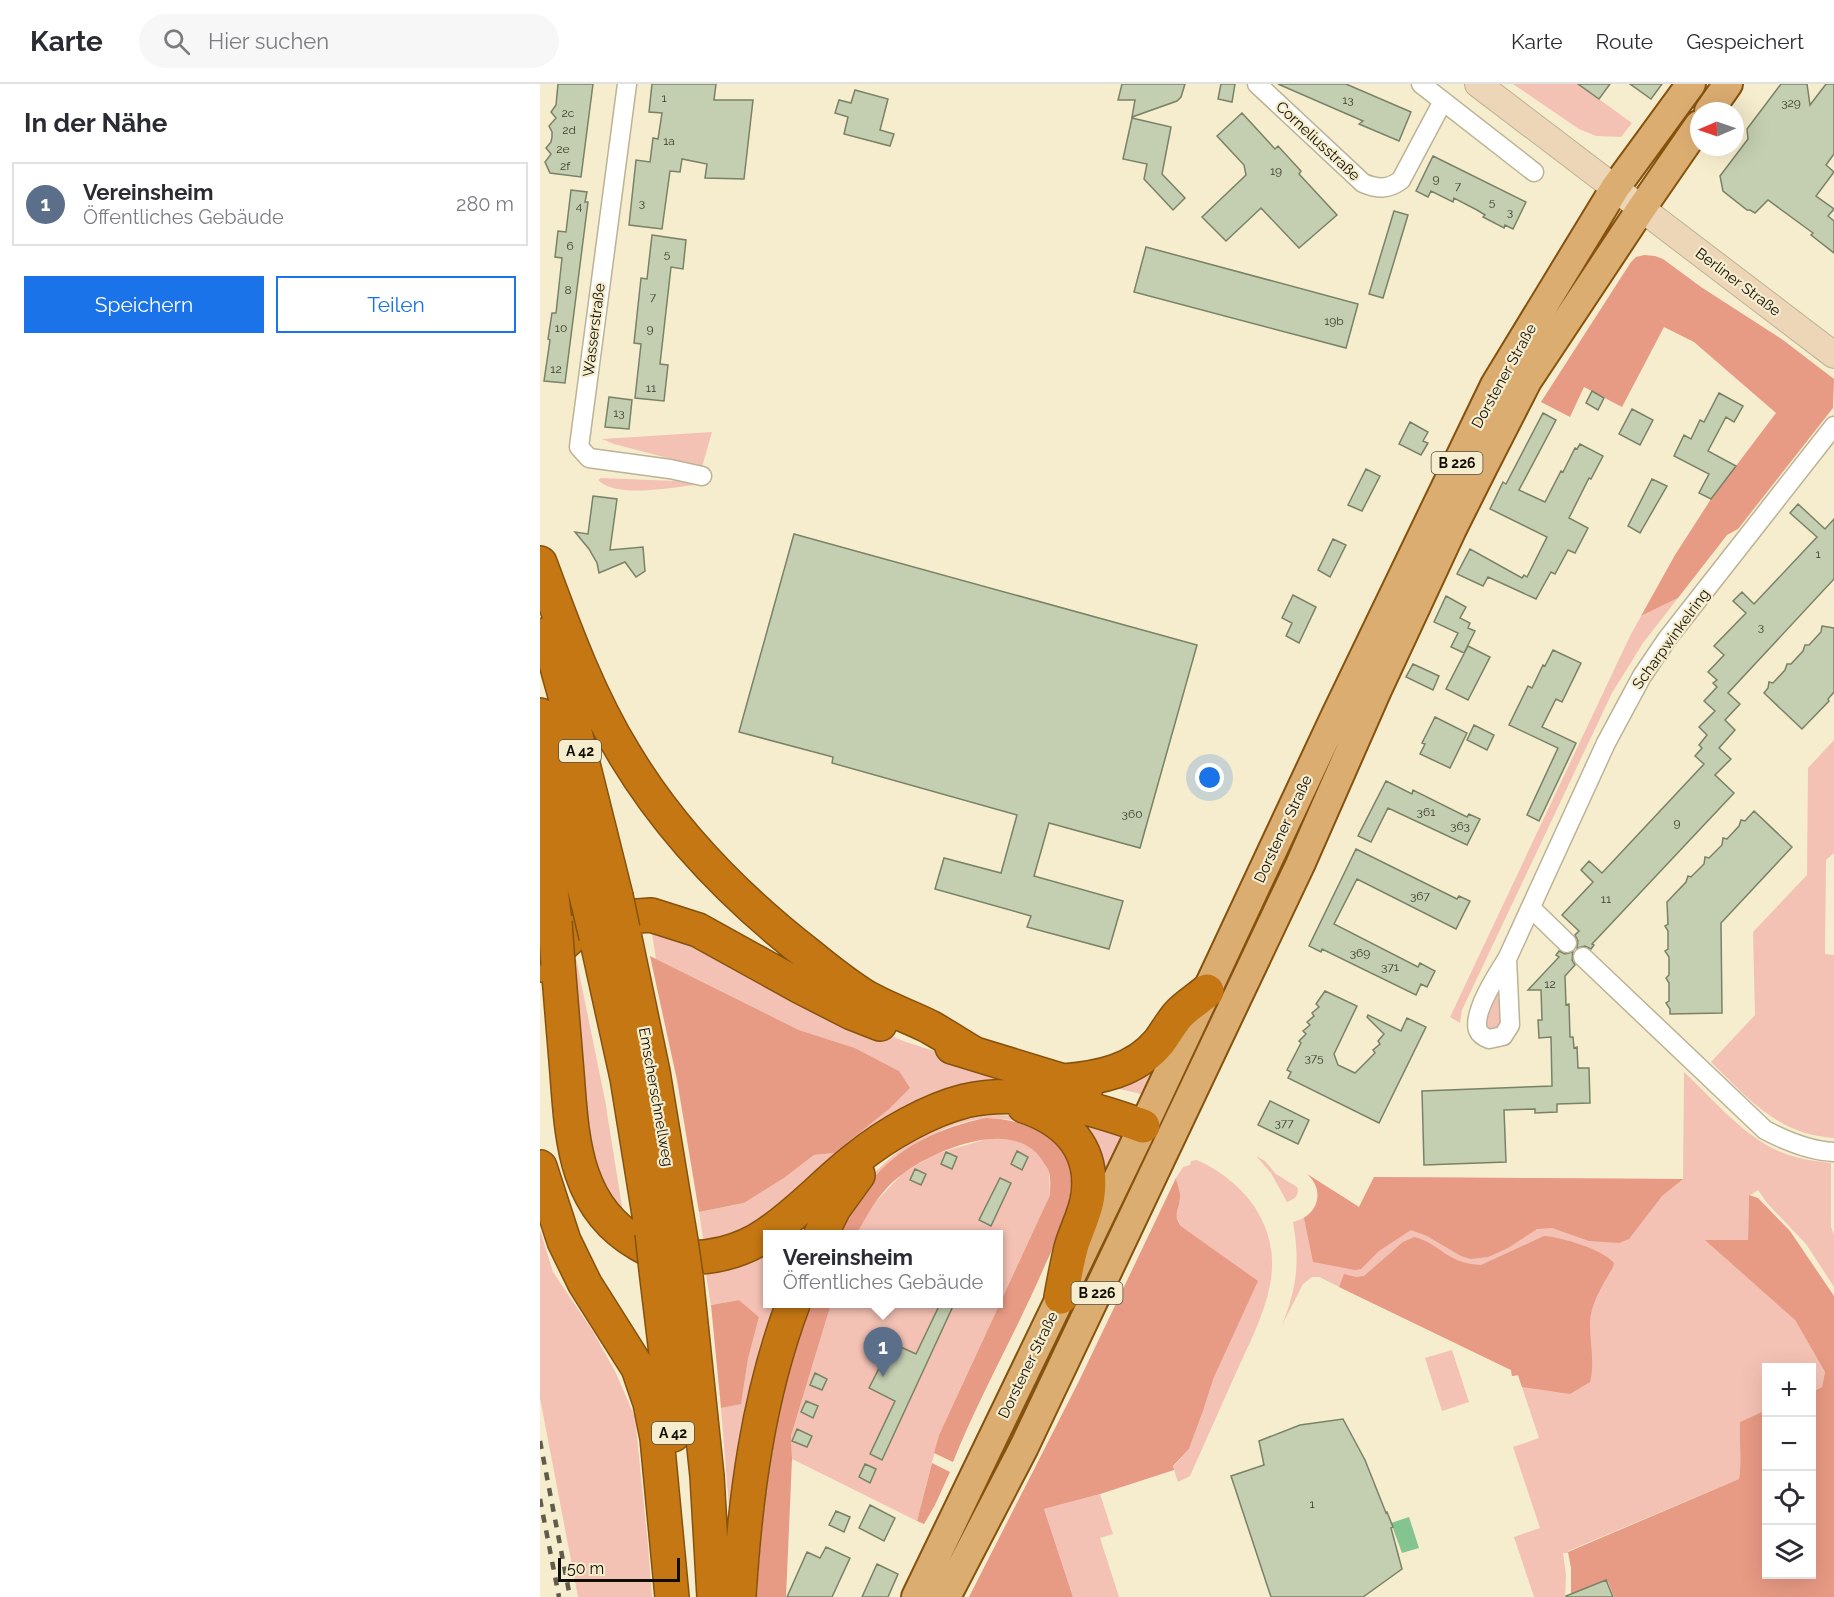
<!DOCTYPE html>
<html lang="de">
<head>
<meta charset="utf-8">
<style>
	:root { --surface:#fff; --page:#f7f7f7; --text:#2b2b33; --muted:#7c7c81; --line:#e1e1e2; --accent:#1a73e8 }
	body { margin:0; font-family:Raleway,sans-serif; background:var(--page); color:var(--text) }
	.controls { position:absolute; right:18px; bottom:18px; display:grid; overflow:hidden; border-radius:0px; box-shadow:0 6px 24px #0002 }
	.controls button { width:54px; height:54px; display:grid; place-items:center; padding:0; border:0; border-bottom:2px solid var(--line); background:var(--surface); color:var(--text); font:30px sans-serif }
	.compass { position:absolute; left:1150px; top:18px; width:54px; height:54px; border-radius:50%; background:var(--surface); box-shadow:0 6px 24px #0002; rotate:268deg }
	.scale { position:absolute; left:18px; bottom:15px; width:122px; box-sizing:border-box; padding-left:6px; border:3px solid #100d04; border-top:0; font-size:16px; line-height:21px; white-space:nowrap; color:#100d04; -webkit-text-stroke:4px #f6edce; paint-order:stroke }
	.you { position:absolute; left:670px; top:694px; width:21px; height:21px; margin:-15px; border:4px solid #fff; border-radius:50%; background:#1a73e8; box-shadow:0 0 0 9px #1a73e833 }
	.badge { display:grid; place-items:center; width:39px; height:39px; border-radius:50%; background:var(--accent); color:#fff; font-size:20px; font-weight:700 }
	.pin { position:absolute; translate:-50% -50px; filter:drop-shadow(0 2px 3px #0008) }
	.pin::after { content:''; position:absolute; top:32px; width:21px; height:18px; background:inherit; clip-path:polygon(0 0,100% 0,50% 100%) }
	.popup { position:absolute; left:223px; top:1146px; width:240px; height:78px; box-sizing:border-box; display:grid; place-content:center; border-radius:0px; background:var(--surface); filter:drop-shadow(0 2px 4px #0005); font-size:20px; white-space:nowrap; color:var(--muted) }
	.popup b { font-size:22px; color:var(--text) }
	.popup::after { content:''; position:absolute; left:50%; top:100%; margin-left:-12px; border:12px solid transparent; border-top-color:var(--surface) }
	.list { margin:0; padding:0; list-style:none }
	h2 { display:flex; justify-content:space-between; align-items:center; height:78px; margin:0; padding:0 24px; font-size:26px }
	h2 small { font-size:20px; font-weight:400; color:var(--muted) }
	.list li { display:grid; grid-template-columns:39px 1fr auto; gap:18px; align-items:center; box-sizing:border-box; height:84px; margin:0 12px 12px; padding:0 12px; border:2px solid var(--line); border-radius:0px }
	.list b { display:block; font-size:22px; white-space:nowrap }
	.list p { margin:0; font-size:20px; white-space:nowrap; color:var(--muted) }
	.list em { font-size:20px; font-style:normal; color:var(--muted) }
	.actions { display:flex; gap:12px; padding:18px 24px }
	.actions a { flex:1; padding:14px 0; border:2px solid var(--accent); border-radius:0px; text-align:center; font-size:21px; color:var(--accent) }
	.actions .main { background:var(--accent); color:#fff }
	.icon { flex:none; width:33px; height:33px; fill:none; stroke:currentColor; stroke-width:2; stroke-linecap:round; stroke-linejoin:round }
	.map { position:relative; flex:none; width:1294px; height:1513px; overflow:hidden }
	header { display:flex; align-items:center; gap:36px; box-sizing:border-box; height:84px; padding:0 30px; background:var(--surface); border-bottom:2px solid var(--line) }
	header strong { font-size:28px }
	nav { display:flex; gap:33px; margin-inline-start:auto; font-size:21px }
	.search { width:420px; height:54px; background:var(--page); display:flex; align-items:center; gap:15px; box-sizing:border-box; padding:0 21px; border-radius:33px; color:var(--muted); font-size:22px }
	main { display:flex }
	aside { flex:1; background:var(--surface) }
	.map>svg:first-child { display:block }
	.green { fill:#f4c2b4 }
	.forest { fill:#e79a84 }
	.water { fill:#83c490 }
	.building { fill:#c4ceb0; stroke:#798266; stroke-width:1.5 }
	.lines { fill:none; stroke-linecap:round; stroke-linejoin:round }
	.minor-casing { stroke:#bcb395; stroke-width:21 }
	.secondary-casing { stroke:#bcb395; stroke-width:28 }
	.primary-casing { stroke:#85520e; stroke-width:32 }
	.motorway-casing { stroke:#85520e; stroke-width:36 }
	.minor { stroke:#fff; stroke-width:18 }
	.secondary { stroke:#edd6b8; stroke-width:26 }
	.primary { stroke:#dcad71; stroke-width:28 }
	.motorway { stroke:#c47713; stroke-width:33 }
	.rail { stroke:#605b4a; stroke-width:4.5; stroke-dasharray:8 8; stroke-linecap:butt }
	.motorway-bridge-casing { stroke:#85520e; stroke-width:36; stroke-linecap:butt }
	.motorway-bridge { stroke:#c47713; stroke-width:33 }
	.labels { text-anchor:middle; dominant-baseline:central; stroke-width:4.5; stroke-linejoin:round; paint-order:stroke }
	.number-label { font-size:12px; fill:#3d3d2f }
	.shield { fill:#f6edce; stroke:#555041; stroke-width:1.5 }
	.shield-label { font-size:14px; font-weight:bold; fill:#100d04 }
	.street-label { font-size:15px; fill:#100d04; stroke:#f6edce }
</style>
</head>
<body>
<header>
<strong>Karte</strong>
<div class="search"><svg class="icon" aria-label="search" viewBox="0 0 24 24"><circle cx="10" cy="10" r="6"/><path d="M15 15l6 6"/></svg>Hier suchen</div>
<nav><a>Karte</a><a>Route</a><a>Gespeichert</a></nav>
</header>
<main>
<aside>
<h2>In der Nähe<small></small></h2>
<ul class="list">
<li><span class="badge" style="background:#5c6f8a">1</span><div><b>Vereinsheim</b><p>Öffentliches Gebäude</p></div><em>280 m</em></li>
</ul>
<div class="actions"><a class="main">Speichern</a><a>Teilen</a></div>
</aside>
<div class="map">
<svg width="1294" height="1513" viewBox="0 0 1294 1513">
	<rect width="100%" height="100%" fill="#f6edce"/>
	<path class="green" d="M973 0H1038L1092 39 1081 53 1056 52 1039 45Z
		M172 348 162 383 74 360 62 355Z
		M61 394 136 397 157 401C132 403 77 415 58 396Z
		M1138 514 1103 559 1072 609 922 926 920 939 910 933 1090 552 1101 532Z
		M1294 656V769L1286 776 1285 870 1294 871V1054C1238 1051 1208 1014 1171 978L1215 931 1213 848 1267 791 1268 684Z
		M116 838 320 939 366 958 457 987 472 1003 165 1167 159 1128 204 1119 244 1094 274 1071 294 1069 359 987 315 964 259 946 116 875 111 844Z
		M34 864 65 1016 83 1129 62 1106 49 1077 28 870Z
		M958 908 962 943 948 947 944 938 956 910Z
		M626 958 605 1011 563 1001Z
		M1144 988C1174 1016 1204 1053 1241 1068 1258 1075 1274 1077 1291 1079V1143L1294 1151V1203L1266 1160 1227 1119 1218 1106 1209 1112 1208 1156H1166L1255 1236 1285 1288 1282 1303 1272 1308V1284H1226V1326L1200 1338C1199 1358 1202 1376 1199 1395L1028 1467 1029 1469H1023L1026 1491 1025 1513H994L974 1453 1000 1444 973 1363 999 1354 978 1291 972 1292 971 1286 779 1193H772L763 1200 742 1241C757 1204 760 1177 753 1138 777 1132 787 1108 767 1090L819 1123 834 1093 1143 1095Z
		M458 1031 474 1032 516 1054 533 1082 529 1083C525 1069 513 1055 501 1048 441 1011 369 1055 328 1101L324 1100C361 1059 401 1034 458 1031Z
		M526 1037 586 1045 557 1112Z
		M450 1054 474 1055 496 1066 509 1087 510 1111 399 1351 377 1437 252 1375 251 1352 291 1220H458V1150H317L329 1125 363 1089 396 1070Z
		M716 1072 725 1077 736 1090 757 1103C760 1111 754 1116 747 1118L731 1089Z
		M657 1076C707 1099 741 1144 730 1201 724 1232 708 1262 695 1291 680 1325 665 1358 650 1392L638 1398 633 1383 649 1365 663 1327 674 1293 642 1143 636 1132 640 1115 636 1094 643 1083 650 1081 651 1077Z
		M0 1146 13 1188 52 1246 75 1287 95 1333 108 1461 112 1513H38L0 1314Z
		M227 1162 228 1220H247L192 1461 181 1324 201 1319 208 1275 219 1233 199 1216 171 1221 166 1191 168 1190V1186Z
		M912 1266 929 1318 902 1327 885 1274Z
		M560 1410 573 1450 560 1454 579 1513H533L504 1425Z"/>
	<path class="forest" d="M1104 171 1115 172 1123 175 1161 203 1243 256 1294 295 1293 324 1198 445 1187 451 1138 514 1101 532 1135 471 1171 415 1236 329 1154 258 1124 243 1082 323 1044 303 1030 333 1001 318 1091 178 1096 173Z
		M110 872 259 946 315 964 359 987 370 1004 349 1025 294 1069 274 1071 244 1094 204 1119 159 1128 137 996Z
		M446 1034C485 1035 531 1053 531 1098 531 1130 515 1159 502 1188 474 1252 439 1313 413 1378L394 1369 399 1351 510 1111C510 1104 511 1095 509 1088 508 1084 504 1080 502 1076 474 1033 397 1065 364 1089 343 1103 328 1128 317 1150H297C307 1134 317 1116 329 1100 358 1062 401 1043 446 1034Z
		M767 1090 819 1123 834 1093 1143 1095 1122 1112 1089 1155 1079 1159 1049 1157 1012 1144 997 1145 968 1164 948 1173 931 1175 921 1172 887 1152 871 1146 839 1167 821 1185 815 1186 773 1178 764 1134C781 1123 782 1103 767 1090Z
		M636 1094C637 1100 641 1109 640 1114 639 1127 632 1131 642 1143L718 1197 674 1293 663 1327 649 1365 633 1382 634 1386 560 1410 504 1425 533 1513H429L539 1297Z
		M1209 1111 1218 1114 1250 1147 1294 1212V1513H1074L1068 1498 1031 1513V1484L1028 1468 1199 1395C1202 1376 1199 1358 1200 1338L1226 1326V1490H1272V1308L1282 1303 1285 1288 1255 1236 1165 1156H1208Z
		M1004 1152C1021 1153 1062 1165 1074 1179L1073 1183C1063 1201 1050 1219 1050 1241 1050 1260 1055 1279 1050 1298L1030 1310 982 1303 978 1291 972 1292 971 1286 799 1203 804 1190 816 1193 824 1192 863 1158 874 1153C900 1159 907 1180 941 1181Z
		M199 1216 219 1233 208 1275 201 1320 181 1324 171 1221Z
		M269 1220H291L251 1352 252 1375 246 1513H217C222 1413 237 1314 269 1220Z
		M392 1379 410 1388 395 1421 384 1440 377 1437Z"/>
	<path class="water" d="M869 1433 879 1464 862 1469 851 1439Z"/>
	<path class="building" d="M18 0H53L41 93 10 89 5 78 11 70 6 64 11 58 12 53V48L9 42 16 34 11 28 16 21Z
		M112 0H176L174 16H213L204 95 165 94 167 80 142 75 140 88 130 87 122 145 89 141 96 76 110 78 113 54 118 55 122 29 109 28Z
		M582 0H645L641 13 637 17 592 33 595 16H578Z
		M681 0H695L692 18 678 15Z
		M738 0H806L871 28 859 57 819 40 823 37Z
		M1038 0H1070L1059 15Z
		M1090 0H1122L1111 15Z
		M1241 0H1267L1270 21 1286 0H1294V70L1286 81 1294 88 1276 112 1294 125 1288 132 1294 137V169L1271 151 1273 149 1228 116 1215 129 1210 126H1207L1183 107 1180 92 1208 55 1207 45Z
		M315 6 348 15 340 46 354 50 350 62 304 50 308 33 295 29 299 16 311 19Z
		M702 29 735 65 738 62 761 87 759 90 797 131 759 164 721 124 686 157 662 133 706 91 704 81 677 52Z
		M592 34 631 43 622 90 645 114 633 126 604 95 607 80 583 75Z
		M893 72 986 118 973 145 965 141 964 144 943 133 945 131 937 126 914 114 913 118 891 107 888 113 876 107Z
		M31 106 47 108 45 118H48L25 299 4 297 10 256 8 255 12 229H16L22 174 15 173 18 147 26 148Z
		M854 127 868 131 843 214 829 210Z
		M112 151 146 156 143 185 131 183 120 280 128 281 124 317 95 314 101 260 94 259 101 194 107 195Z
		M606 163 818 220 806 264 594 208Z
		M1052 307 1064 314 1058 326 1046 319Z
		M1179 309 1203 322 1194 338 1186 333 1168 367 1196 382 1171 415 1159 409 1169 390 1134 372 1144 351 1151 355 1160 336 1164 338Z
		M69 313 92 316 89 345 65 343Z
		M1092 325 1113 336 1100 361 1079 350Z
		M1003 329 1016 336 979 406 1005 418 1021 387 1023 388 1035 364 1037 365 1040 360 1063 372 1051 395 1049 394 1029 434 1048 444 1035 469 1028 466 1015 490 1011 488 996 515 948 493 943 502 917 490 930 465 982 494 984 491 987 493 1007 453 950 425 963 398 966 400Z
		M870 338 888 348 883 357 888 359 881 371 859 360Z
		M826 385 840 392 822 427 808 421Z
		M1112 395 1127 402 1100 449 1088 442Z
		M53 412 77 415 70 466 103 463 105 487 96 493 85 478 59 489 57 479 49 465 35 448 48 450Z
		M1258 420 1285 445 1294 435V495L1188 609 1200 620 1185 636 1195 646 1179 664 1191 675 1175 691 1194 709 1052 860 1054 861 1051 865 1045 862 1037 864 1038 857 1035 851 1039 847 1022 831 1053 798 1041 786 1049 777 1062 789 1164 680 1155 672 1162 664 1159 661 1167 651 1159 643 1175 627 1164 617 1177 603 1173 599 1177 596 1168 588 1184 571 1174 562 1206 529 1193 517 1202 508 1214 520 1277 453 1250 429Z
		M254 450 657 561 600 764 509 739 494 792 583 817 569 865 487 843 491 832 395 805 404 774 461 789 477 731 292 679 293 673 199 648Z
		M793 455 806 461 790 493 778 486Z
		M753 511 776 523 759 559 746 552 752 539 742 534Z
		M906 512 926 523 920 534 930 539 928 544 935 547 924 569 911 563 918 549 894 538Z
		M1282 542 1294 544V608L1288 615 1289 617 1262 645 1224 609 1228 604 1229 598 1233 599 1245 586 1247 580H1251L1263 567 1265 561H1269L1281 548Z
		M928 562 950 573 928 616 906 605Z
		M1013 566 1041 579 1022 618 1016 615 1002 643 1036 659 999 737 987 731 1018 664 969 641 988 602 992 604 1003 581 1005 582Z
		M873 580 899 592 893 606 866 593Z
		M895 633 927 649 910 684 880 670 885 660 882 659Z
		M934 641 954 651 947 666 927 656Z
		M846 697 872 710 873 706 927 733 929 730 940 735 927 761 848 724 831 758 818 752Z
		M1214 727 1252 763 1181 839 1182 929 1130 930V925L1126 919 1129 917V899L1126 894 1129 891V873L1125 867 1128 865V847L1125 842 1128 840 1127 818 1146 798 1148 792 1151 793 1164 780 1165 773 1169 774 1182 761 1183 754 1187 755 1199 742 1201 736 1205 737Z
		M816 765 917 815 919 812 930 817 916 845 817 795 794 840 878 883 880 879 895 887 887 903 881 900 876 911 782 865 781 868 769 862Z
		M1019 867 1025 870 1033 868 1032 876 1035 881 1025 892 1026 921 1029 920 1030 953H1033L1034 964 1037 963 1038 984H1049L1050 1019 1017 1020V1028L995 1029V1025L964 1026 966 1078 884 1081 882 1007 1012 1002 1011 953 999 954 998 936H1002L1001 906H988L1019 873 1016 871Z
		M785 907 817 922 794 970 798 981 815 989 835 969 833 966 840 960 838 957 844 950 827 933 828 931 861 947 867 934 886 943 839 1039 748 994 751 988 747 986 761 959 759 957 766 950 763 947 770 941 767 938 774 932 772 929 779 923 776 920Z
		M730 1017 769 1036 758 1060 718 1041Z
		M477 1067 488 1073 482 1086 471 1080Z
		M406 1068 417 1073 412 1085 401 1080Z
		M375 1085 386 1090 381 1101 370 1096Z
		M460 1094 471 1099 451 1142 439 1136Z
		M400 1220H414L342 1376 330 1370 355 1317 329 1304 352 1259 376 1270Z
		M275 1289 287 1295 282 1306 270 1301Z
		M266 1317 278 1322 273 1334 261 1328Z
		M803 1335 825 1376 846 1429 847 1428 853 1443 851 1444 862 1485 823 1513H731L691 1392 724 1381 719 1357 760 1341Z
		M257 1345 272 1352 267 1363 252 1357Z
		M325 1380 336 1385 330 1399 319 1393Z
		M330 1421 355 1434 344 1457 319 1444Z
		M296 1427 310 1433 304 1448 289 1441Z
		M286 1463 310 1474 292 1513H247L267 1468 280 1474Z
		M337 1480 358 1490 348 1513H322Z
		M1066 1496 1073 1513H1027L1026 1512Z"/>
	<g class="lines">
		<g class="minor-casing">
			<path id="minor" d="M87 0 39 363 49 374 130 385 162 392
				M717 0 823 99C837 105 848 106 861 96L903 17
				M881 0 994 88
				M991 824 1027 859
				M1043 873 1225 1046C1246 1057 1270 1067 1294 1068
				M967 875 970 941 963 952 949 955C944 953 940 951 938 946 932 929 958 889 967 875L1066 659 1102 592 1127 555 1294 342"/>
		</g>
		<g class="secondary-casing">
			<path id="secondary" d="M938 0 1294 271"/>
		</g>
		<g class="primary-casing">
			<path id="primary" d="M1169 27 1188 0
				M376 1513 611 1026 795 633 955 301 1075 104 1151 0
				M406 1513 484 1363 760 781 837 606 912 445 943 383 987 297 1101 125 1159 41"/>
		</g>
		<g class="motorway-casing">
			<path id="motorway" d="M0 479C24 544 48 611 85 671 132 749 197 815 269 871 286 885 305 900 324 912 344 924 368 932 390 943 404 951 418 960 433 969
				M8 550 35 648 76 812
				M0 631 48 819
				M0 716 15 838
				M83 845 113 988 141 1157
				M56 853 87 994 112 1149
				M18 880C21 916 24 952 27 989 32 1054 34 1123 99 1160 111 1167 123 1172 137 1173 168 1176 201 1168 227 1150 260 1128 286 1098 317 1074 347 1050 389 1026 425 1017 484 1004 547 1022 603 1042
				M1 881 36 848 73 834 111 831 158 846 261 903 312 929 340 940
				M412 963 546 1004
				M523 997C559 994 595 987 619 958 626 949 631 939 638 931 646 922 658 915 667 907
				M484 1022C526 1036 554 1064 548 1111 546 1129 536 1146 531 1164 527 1180 524 1197 521 1213
				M0 1083 24 1157 45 1200 98 1284 110 1319 117 1354 132 1513
				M281 1150 294 1124 318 1091
				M116 1186 129 1294 133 1351
				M146 1192 167 1392 174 1513
				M199 1513C205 1414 218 1313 253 1220"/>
		</g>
		<use href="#minor" class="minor"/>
		<use href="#secondary" class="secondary"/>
		<use href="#primary" class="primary"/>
		<use href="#motorway" class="motorway"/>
		<path class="rail" d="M0 1357 30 1513
			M0 1415 19 1513"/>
		<g class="motorway-bridge-casing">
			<path id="motorway-bridge" d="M76 812 83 845
				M48 819 56 853
				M15 838 18 880
				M112 1149 116 1186
				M141 1157 146 1192"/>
		</g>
		<use href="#motorway-bridge" class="motorway-bridge"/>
	</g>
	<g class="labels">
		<g class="number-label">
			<text x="124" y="14">1</text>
			<text x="808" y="16">13</text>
			<text x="1251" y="19">329</text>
			<text x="28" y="29">2c</text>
			<text x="29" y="46">2d</text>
			<text x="129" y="57">1a</text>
			<text x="23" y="65">2e</text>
			<text x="25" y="82">2f</text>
			<text x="736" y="87">19</text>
			<text x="896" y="95">9</text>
			<text x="918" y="102">7</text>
			<text x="952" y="118">5</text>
			<text x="102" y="119">3</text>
			<text x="39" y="122">4</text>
			<text x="970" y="128">3</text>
			<text x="30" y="162">6</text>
			<text x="127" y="170">5</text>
			<text x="28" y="206">8</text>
			<text x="113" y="213">7</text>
			<text x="794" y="237">19b</text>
			<text x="21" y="244">10</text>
			<text x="110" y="245">9</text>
			<text x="16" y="285">12</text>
			<text x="111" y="304">11</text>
			<text x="79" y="329">13</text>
			<text x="1278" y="470">1</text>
			<text x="1221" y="543">3</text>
			<text x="886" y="728">361</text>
			<text x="592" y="730">360</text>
			<text x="1137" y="739">9</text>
			<text x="920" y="742">363</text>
			<text x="880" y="812">367</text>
			<text x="1066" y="815">11</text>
			<text x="820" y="869">369</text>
			<text x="850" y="883">371</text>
			<text x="1010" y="900">12</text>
			<text x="774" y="974">375</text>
			<text x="744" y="1039">377</text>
			<text x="772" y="1420">1</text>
		</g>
		<g class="shield">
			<rect x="891.5" y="368" width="51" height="22" rx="4.5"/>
			<rect x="19" y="656" width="42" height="22" rx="4.5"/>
			<rect x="531.5" y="1198" width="51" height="22" rx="4.5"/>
			<rect x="112" y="1338" width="42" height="22" rx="4.5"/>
		</g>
		<g class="shield-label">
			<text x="917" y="379">B 226</text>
			<text x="40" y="667">A 42</text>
			<text x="557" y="1209">B 226</text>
			<text x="133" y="1349">A 42</text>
		</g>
		<g class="street-label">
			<text transform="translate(778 57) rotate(43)">Corneliusstraße</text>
			<text transform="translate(1198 198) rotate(37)">Berliner Straße</text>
			<text transform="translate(54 246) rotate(-83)">Wasserstraße</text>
			<text transform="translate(964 292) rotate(-61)">Dorstener Straße</text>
			<text transform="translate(1131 555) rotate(-54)">Scharpwinkelring</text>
			<text transform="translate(743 745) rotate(-65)">Dorstener Straße</text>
			<text transform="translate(116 1013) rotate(80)">Emscherschnellweg</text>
			<text transform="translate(488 1281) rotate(-64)">Dorstener Straße</text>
		</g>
	</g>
</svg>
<div class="controls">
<button>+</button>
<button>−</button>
<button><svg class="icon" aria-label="locate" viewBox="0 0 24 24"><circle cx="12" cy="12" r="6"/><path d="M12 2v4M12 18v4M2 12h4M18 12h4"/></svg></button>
<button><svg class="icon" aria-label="layers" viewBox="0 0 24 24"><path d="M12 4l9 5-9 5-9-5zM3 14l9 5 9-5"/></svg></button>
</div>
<svg class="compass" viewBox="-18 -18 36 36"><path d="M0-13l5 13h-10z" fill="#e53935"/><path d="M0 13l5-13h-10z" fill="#7c7c81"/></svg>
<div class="scale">50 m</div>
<div class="you"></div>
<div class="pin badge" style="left:343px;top:1293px;background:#5c6f8a">1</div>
<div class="popup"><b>Vereinsheim</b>Öffentliches Gebäude</div>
</div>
</main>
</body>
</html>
